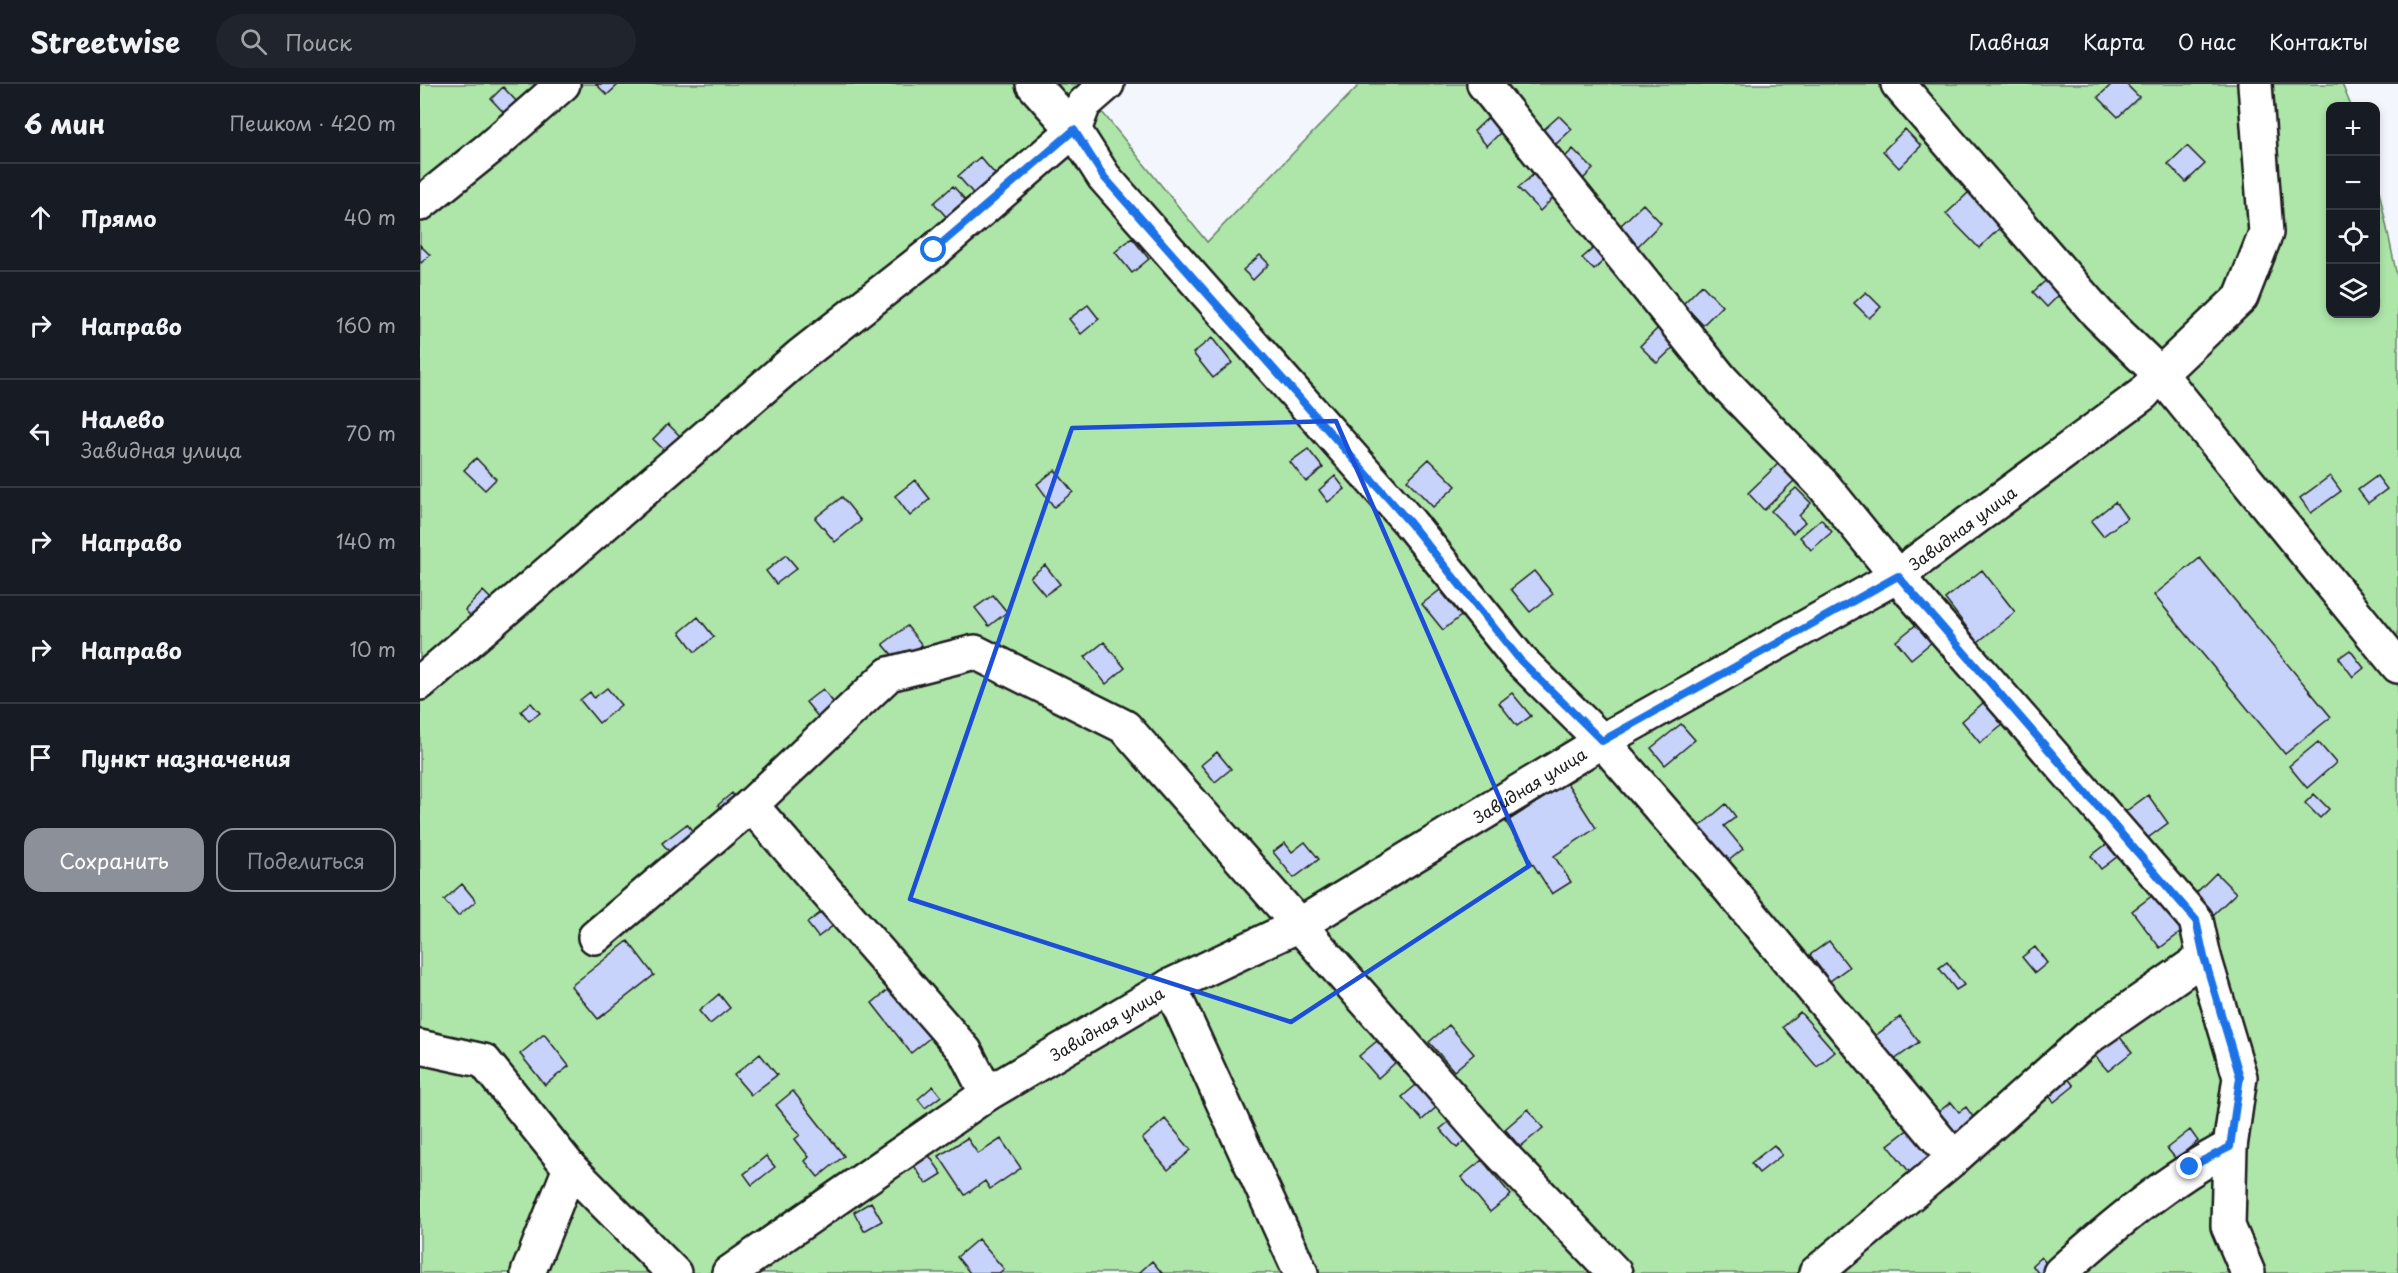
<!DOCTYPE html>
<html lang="ru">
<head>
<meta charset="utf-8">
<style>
	:root { --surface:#171b24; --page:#20242c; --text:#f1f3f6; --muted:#9ea1a6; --line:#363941; --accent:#8c9099 }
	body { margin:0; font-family:"Playpen Sans",sans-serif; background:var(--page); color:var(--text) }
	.controls { position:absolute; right:18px; top:18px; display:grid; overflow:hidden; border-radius:12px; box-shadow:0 3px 9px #0003 }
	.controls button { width:54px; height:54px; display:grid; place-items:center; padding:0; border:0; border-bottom:2px solid var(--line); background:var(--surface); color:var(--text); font:30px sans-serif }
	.stop { position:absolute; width:18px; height:18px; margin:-14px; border:4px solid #1a73e8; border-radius:50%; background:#fff }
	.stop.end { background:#1a73e8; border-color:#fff; box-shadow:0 2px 6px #0008 }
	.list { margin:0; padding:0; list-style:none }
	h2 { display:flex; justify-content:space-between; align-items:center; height:78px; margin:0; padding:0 24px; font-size:26px }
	h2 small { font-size:20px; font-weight:400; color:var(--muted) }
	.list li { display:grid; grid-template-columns:39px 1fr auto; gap:18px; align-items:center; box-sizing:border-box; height:108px; padding:0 24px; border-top:2px solid var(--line) }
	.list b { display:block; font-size:22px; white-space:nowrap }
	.list p { margin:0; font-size:20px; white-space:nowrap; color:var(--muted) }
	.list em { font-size:20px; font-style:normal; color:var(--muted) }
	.actions { display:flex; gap:12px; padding:18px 24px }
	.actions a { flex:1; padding:14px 0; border:2px solid var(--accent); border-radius:18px; text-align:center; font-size:21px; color:var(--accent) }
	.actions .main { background:var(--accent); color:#fff }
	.icon { flex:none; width:33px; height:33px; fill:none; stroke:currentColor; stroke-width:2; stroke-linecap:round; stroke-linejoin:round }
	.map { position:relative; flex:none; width:1978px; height:1189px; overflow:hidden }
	header { display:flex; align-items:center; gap:36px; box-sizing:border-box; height:84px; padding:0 30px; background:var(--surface); border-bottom:2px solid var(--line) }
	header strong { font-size:28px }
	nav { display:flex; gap:33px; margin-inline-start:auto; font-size:21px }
	.search { width:420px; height:54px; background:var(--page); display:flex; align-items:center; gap:15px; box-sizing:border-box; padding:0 21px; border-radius:33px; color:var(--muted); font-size:22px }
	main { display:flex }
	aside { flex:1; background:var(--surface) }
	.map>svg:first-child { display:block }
	.green { fill:#aee6aa; stroke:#658163; stroke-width:1.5 }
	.building { fill:#c7d3fa; stroke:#1c1c1c; stroke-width:1.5 }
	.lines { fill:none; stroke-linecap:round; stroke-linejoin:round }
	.minor-casing { stroke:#1c1c1c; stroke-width:38 }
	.minor { stroke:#fff; stroke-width:33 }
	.route { stroke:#1a73e8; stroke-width:8 }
	.marked { fill:none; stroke:#1d4ed8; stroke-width:4.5; stroke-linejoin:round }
	.labels { text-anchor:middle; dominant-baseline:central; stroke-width:4.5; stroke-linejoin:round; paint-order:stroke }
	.street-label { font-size:16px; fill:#1c1c1c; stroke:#fff }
</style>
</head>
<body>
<header>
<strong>Streetwise</strong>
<div class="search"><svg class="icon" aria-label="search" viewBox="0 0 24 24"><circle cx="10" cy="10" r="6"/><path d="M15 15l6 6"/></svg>Поиск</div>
<nav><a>Главная</a><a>Карта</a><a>О нас</a><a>Контакты</a></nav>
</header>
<main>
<aside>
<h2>6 мин<small>Пешком · 420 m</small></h2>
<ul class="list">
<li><svg class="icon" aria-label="ahead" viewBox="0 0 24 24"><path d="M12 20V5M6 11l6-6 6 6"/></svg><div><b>Прямо</b></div><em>40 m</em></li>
<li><svg class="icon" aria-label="right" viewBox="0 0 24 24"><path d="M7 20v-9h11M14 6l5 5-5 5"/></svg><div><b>Направо</b></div><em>160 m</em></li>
<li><svg class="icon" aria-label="left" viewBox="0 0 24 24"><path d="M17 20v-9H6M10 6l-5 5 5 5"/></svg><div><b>Налево</b><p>Завидная улица</p></div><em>70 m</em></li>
<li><svg class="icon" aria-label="right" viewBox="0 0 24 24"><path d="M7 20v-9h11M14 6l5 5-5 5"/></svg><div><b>Направо</b></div><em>140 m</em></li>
<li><svg class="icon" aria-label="right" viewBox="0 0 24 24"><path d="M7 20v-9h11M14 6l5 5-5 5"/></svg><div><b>Направо</b></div><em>10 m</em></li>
<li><svg class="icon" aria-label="arrive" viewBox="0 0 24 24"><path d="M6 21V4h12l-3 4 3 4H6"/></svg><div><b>Пункт назначения</b></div></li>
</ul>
<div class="actions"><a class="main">Сохранить</a><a>Поделиться</a></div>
</aside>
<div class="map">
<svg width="1978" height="1189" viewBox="0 0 1978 1189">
	<rect width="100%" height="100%" fill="#f4f6fe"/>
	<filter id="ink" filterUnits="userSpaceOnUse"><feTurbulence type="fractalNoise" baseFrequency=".0167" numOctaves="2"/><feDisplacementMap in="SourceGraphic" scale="12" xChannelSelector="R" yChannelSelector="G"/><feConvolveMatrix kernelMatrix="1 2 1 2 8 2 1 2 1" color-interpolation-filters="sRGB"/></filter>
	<g filter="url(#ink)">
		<path class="green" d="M0 0H695L678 23 787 158 940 0H1922L1931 22H1910V230H1956V92L1978 197V1189H0Z"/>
		<path class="building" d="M176 0H199L187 11Z
			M1692 0H1706L1719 13 1698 33 1678 13Z
			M83 3 98 19 86 31 71 15Z
			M1073 29 1086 43 1067 62 1054 47Z
			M1139 32 1152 45 1134 62 1121 48Z
			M1485 45 1501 62 1479 84 1463 67Z
			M1767 62 1785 80 1766 98 1748 80Z
			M1153 65 1173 85 1161 97 1141 77Z
			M560 73 581 97 559 116 538 92Z
			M1115 89 1136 111 1120 127 1098 104Z
			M533 102 549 120 530 137 514 119Z
			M1550 107 1583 141 1559 164 1526 130Z
			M1223 120 1241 139 1217 163 1199 143Z
			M712 154 729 175 712 189 695 168Z
			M0 161 10 171 1 179 0 178Z
			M1175 163 1186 174 1174 186 1162 174Z
			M840 171 849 180 833 196 823 186Z
			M1633 190 1646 204 1627 223 1613 208Z
			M1282 201 1302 222 1283 241 1263 220Z
			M1446 208 1461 223 1449 234 1434 219Z
			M668 221 679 235 661 250 649 235Z
			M1241 241 1258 259 1237 279 1220 262Z
			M792 254 812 279 793 294 773 269Z
			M248 340 265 357 250 372 233 355Z
			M888 365 903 384 886 398 870 378Z
			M56 374 76 395 65 406 44 386Z
			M1009 375 1036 402 1013 423 987 396Z
			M1360 378 1376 395 1344 426 1328 409Z
			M635 386 653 408 634 423 617 400Z
			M915 392 925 405 908 418 899 406Z
			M1910 392 1921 407 1891 429 1880 414Z
			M1957 392 1967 405 1948 419 1938 406Z
			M495 396 510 415 490 432 475 412Z
			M1376 404 1391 419 1379 432 1385 438 1373 449 1351 427Z
			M422 413 441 437 415 458 395 434Z
			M1695 418 1707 434 1683 452 1671 437Z
			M1401 435 1412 448 1391 466 1380 453Z
			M366 471 377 484 356 500 346 487Z
			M1780 474 1911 633 1865 670 1734 511Z
			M625 481 640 500 625 511 610 493Z
			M1562 486 1595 528 1558 558 1525 515Z
			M1114 487 1133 510 1110 528 1091 505Z
			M1020 506 1041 532 1023 546 1002 520Z
			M63 507 75 519 56 538 45 526Z
			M573 511 587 528 569 542 555 524Z
			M278 533 294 553 275 568 260 548Z
			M1497 540 1512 558 1491 575 1476 557Z
			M487 542 502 561 479 579 463 560Z
			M684 558 705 584 686 600 665 573Z
			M1930 566 1944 584 1933 593 1919 574Z
			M187 604 201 621 179 639 160 616 170 608 174 614Z
			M403 605 420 627 404 640 386 618Z
			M1092 609 1111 632 1097 642 1079 619Z
			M1569 614 1588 637 1560 659 1542 637Z
			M111 619 120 629 109 637 101 627Z
			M1261 640 1275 656 1245 681 1231 664Z
			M1898 658 1916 679 1887 704 1869 682Z
			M797 668 811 685 795 698 781 681Z
			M1147 699 1176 744 1134 772 1151 798 1132 810 1086 738Z
			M312 709 320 721 306 732 298 721Z
			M1894 710 1909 725 1900 734 1885 719Z
			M1728 711 1748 739 1725 756 1705 728Z
			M1306 720 1316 733 1304 742 1323 765 1307 778 1279 743Z
			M267 740 279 756 255 775 242 759Z
			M885 758 899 775 874 794 853 768 865 759 872 768Z
			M1688 759 1698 772 1681 785 1671 772Z
			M1796 789 1816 809 1793 831 1773 812Z
			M42 800 56 817 38 832 24 816Z
			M1737 808 1765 845 1740 864 1712 827Z
			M411 821 422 835 398 853 387 839Z
			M208 857 234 891 178 935 151 902Z
			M1409 857 1429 883 1410 897 1390 871Z
			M1615 863 1627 879 1615 889 1602 873Z
			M1527 878 1544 901 1536 906 1519 884Z
			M479 897 495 933 511 953 491 969 452 919Z
			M299 910 310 924 290 940 279 927Z
			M1380 928 1415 968 1397 983 1363 943Z
			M1480 933 1499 958 1474 976 1455 952Z
			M1029 941 1054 970 1034 987 1009 958Z
			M1693 945 1712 968 1688 987 1669 965Z
			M124 950 149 982 125 1001 100 970Z
			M957 957 975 979 958 994 939 972Z
			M340 970 357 991 331 1011 314 991Z
			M1643 988 1654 1002 1634 1018 1623 1005Z
			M1002 996 1021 1019 1002 1036 982 1013Z
			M513 1002 521 1012 505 1024 498 1015Z
			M373 1007 424 1072 398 1093 385 1077 389 1073 375 1055 380 1051 356 1021Z
			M1531 1018 1539 1028 1546 1023 1556 1037 1534 1054 1516 1030Z
			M1108 1025 1123 1044 1100 1063 1085 1045Z
			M1037 1031 1053 1050 1037 1064 1020 1045Z
			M745 1035 771 1066 748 1086 722 1055Z
			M1494 1041 1520 1074 1494 1094 1468 1061Z
			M1770 1046 1778 1057 1756 1075 1747 1064Z
			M547 1054 558 1070 581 1055 601 1084 570 1105 565 1097 545 1111 519 1072Z
			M1354 1061 1362 1071 1339 1089 1331 1079Z
			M508 1070 522 1090 506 1100 493 1080Z
			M346 1072 355 1083 332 1101 324 1090Z
			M1062 1076 1091 1111 1070 1128 1041 1093Z
			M451 1118 462 1137 444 1147 434 1128Z
			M558 1155 584 1185 579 1189H550L537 1173Z
			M1621 1173 1631 1185 1625 1189H1618L1612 1181Z
			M732 1177 742 1189H719Z"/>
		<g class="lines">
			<g class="minor-casing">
				<g id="minor">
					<path d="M613 0 654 46 684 93 990 439 1100 576 1182 657 1293 785 1534 1074"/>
					<path d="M1064 0 1302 296 1404 402 1477 492 1776 836 1784 873 1820 993 1810 1063 1808 1142 1828 1189"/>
					<path d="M1478 0 1678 230 1740 290 1978 582"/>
					<path d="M0 120 71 63 143 0"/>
					<path d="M0 599 381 271 514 167 654 46 664 20 687 0"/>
					<path d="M331 721 545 967 567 1010"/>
					<path d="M175 853 331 721 469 590 555 568 705 643 1070 1058 1195 1189"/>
					<path d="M750 902 881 1189"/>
					<path d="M0 963 64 977 150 1084 254 1189"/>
					<path d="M108 1189 150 1084"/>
					<path id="s1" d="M309 1189 567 1010 750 902 879 841 1182 657 1477 492 1723 310 1740 290 1821 213 1846 149 1835 0"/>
					<path d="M1396 1189 1534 1074 1669 953 1784 873"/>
					<path d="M1640 1189C1692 1142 1748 1095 1810 1063"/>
				</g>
			</g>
			<use href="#minor" class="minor"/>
		</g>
	</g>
	<g class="lines" filter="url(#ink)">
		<path class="route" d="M514 166 654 46 684 93 990 439 1100 576 1182 657 1478 492 1776 836 1784 873 1820 993 1810 1063 1770 1083"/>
	</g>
	<path class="marked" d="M916 337 1109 782 871 938 490 815 652 344Z"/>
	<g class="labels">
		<g class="street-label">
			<text stroke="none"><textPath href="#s1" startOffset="1443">Завидная улица</textPath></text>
			<text stroke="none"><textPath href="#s1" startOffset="939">Завидная улица</textPath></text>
			<text stroke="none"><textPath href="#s1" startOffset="453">Завидная улица</textPath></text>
		</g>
	</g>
</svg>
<div class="controls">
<button>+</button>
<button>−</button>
<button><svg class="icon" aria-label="locate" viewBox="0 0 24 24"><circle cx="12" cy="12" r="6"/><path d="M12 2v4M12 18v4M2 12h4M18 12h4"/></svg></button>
<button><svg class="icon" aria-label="layers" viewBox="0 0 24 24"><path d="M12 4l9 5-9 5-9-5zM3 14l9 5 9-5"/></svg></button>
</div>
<div class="stop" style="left:514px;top:166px"></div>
<div class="stop end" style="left:1770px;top:1083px"></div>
</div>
</main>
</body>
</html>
